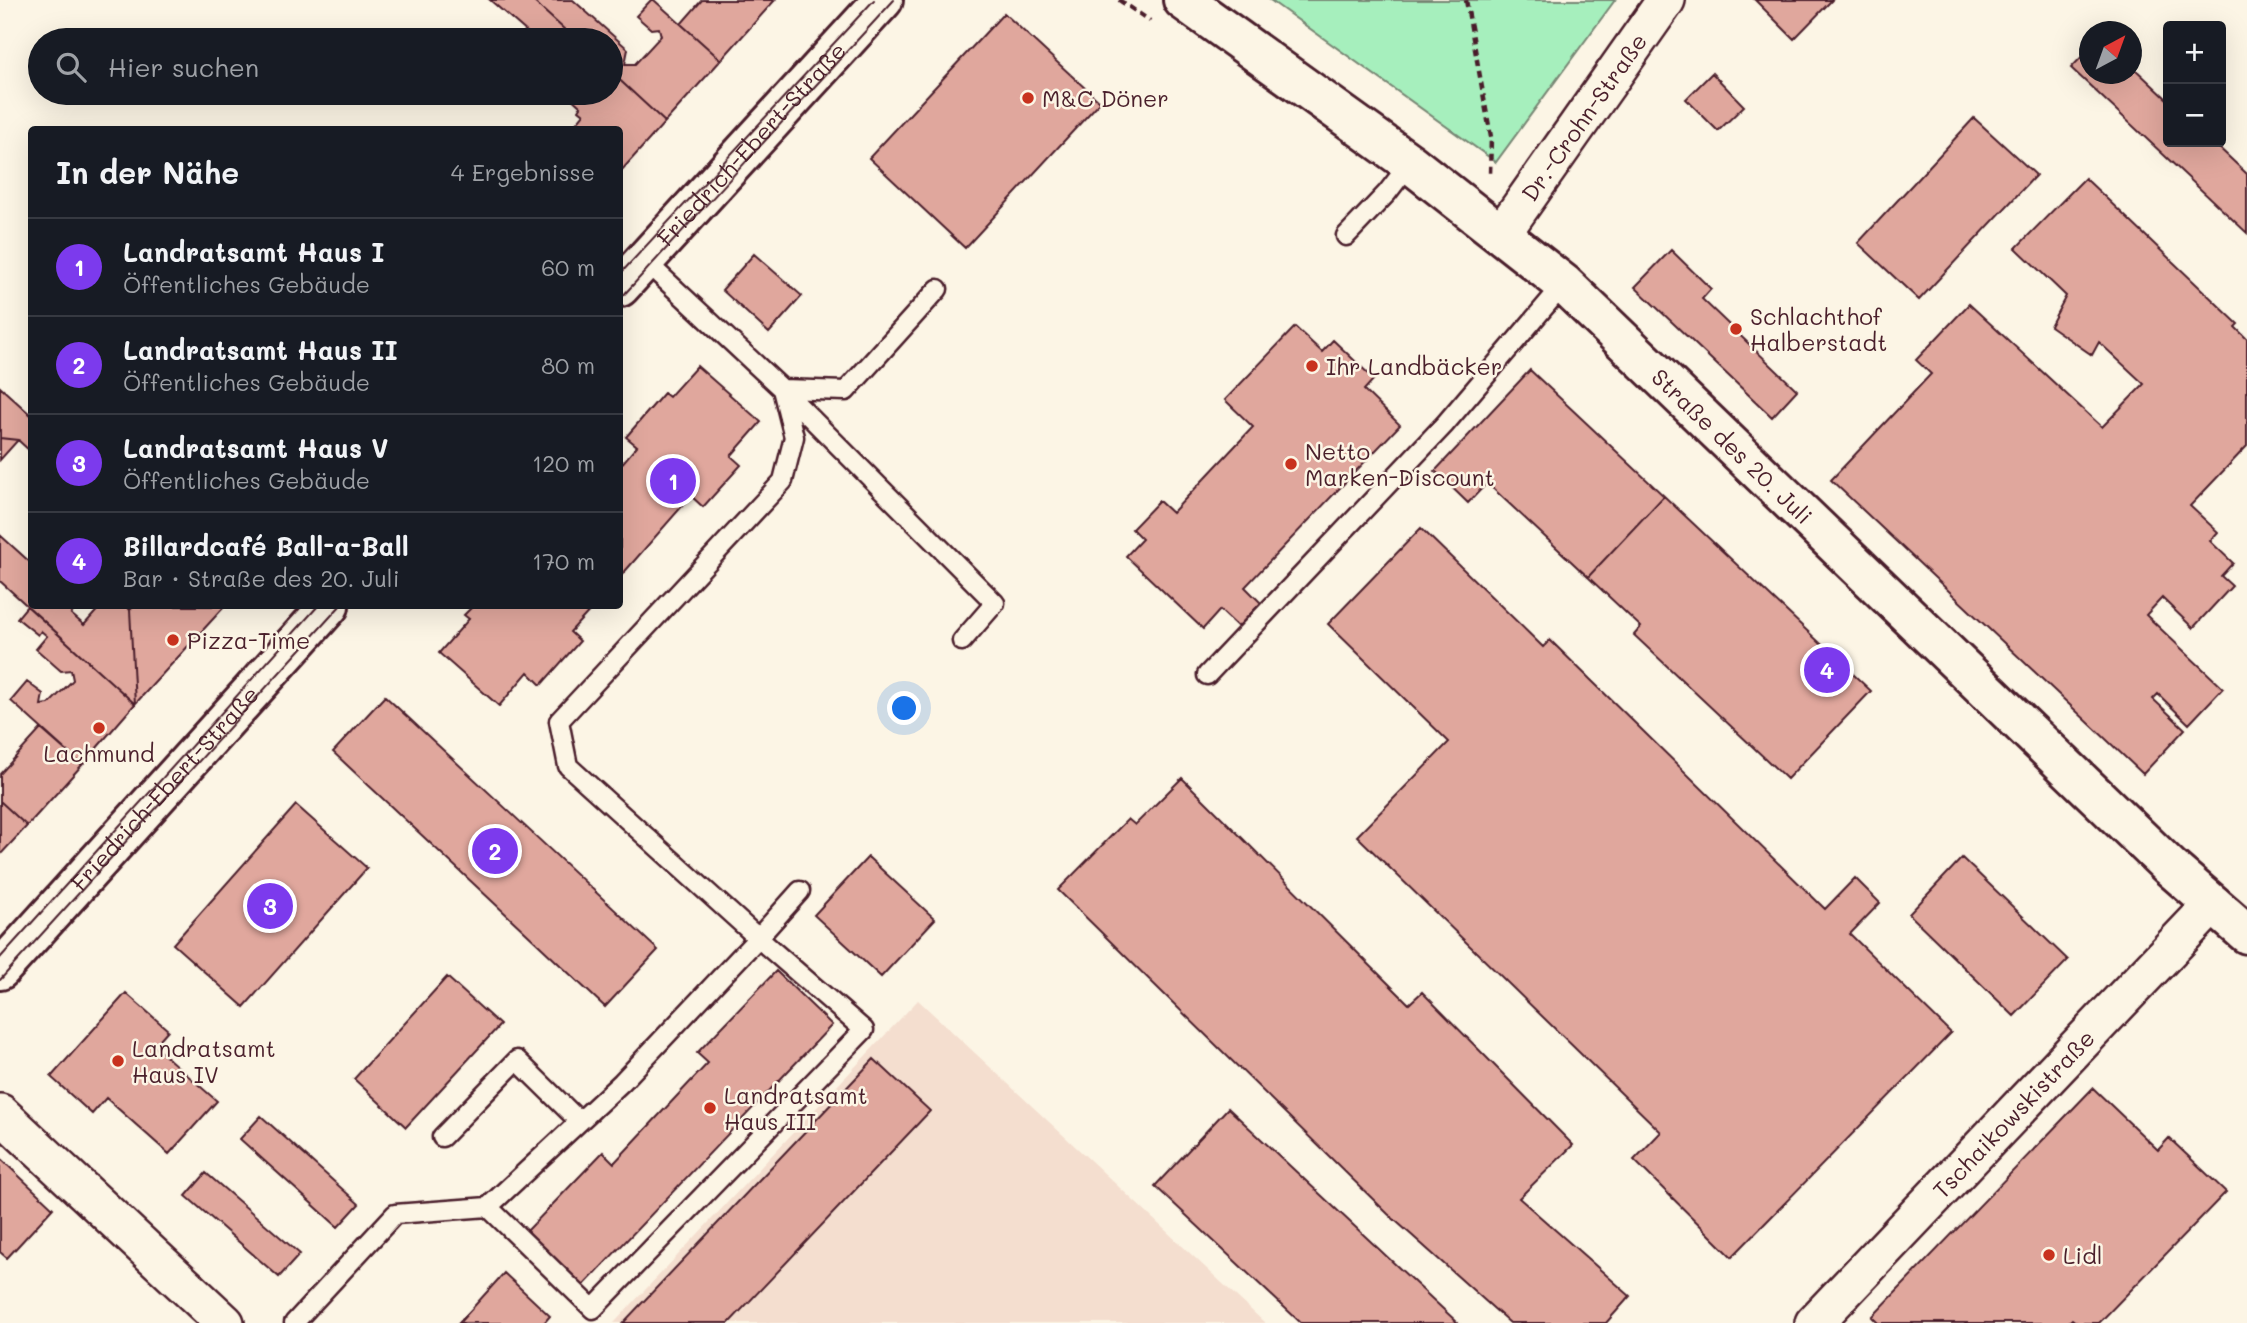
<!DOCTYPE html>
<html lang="de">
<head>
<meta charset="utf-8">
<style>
	:root { --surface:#171b24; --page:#20242c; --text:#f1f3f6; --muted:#9ea1a6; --line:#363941; --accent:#7c3aed }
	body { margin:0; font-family:Mali,sans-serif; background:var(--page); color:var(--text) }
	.controls { position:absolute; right:21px; top:21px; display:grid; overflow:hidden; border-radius:7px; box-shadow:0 7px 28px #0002 }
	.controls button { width:63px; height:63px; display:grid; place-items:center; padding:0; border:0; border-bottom:2px solid var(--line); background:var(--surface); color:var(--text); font:35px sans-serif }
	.compass { position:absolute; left:2079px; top:21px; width:63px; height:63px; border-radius:50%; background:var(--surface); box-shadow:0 7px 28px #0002; rotate:41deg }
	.you { position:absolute; left:905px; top:709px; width:24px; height:24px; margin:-18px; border:5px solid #fff; border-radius:50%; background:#1a73e8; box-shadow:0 0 0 10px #1a73e833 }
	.badge { display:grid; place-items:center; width:46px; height:46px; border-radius:50%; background:var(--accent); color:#fff; font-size:23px; font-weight:700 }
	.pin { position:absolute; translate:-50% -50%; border:4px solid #fff; box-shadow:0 2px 7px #0006 }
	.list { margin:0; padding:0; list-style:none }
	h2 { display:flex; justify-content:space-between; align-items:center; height:91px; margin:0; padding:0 28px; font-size:30px }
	h2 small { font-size:23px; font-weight:400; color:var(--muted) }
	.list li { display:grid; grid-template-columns:46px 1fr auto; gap:21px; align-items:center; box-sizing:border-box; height:98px; padding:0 28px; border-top:2px solid var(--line) }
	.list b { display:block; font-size:26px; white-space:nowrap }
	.list p { margin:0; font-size:23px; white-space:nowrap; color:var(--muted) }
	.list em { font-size:23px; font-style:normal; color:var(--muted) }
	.icon { flex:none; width:38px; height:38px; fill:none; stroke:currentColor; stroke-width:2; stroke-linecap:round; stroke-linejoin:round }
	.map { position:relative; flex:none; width:2247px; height:1323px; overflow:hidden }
	.search { position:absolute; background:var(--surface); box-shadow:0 7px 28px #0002; left:28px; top:28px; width:595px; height:77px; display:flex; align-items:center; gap:18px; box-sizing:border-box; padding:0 24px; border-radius:38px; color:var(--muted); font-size:26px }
	.panel { position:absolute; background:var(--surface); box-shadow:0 7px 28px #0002; left:28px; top:126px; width:595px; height:483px; border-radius:7px }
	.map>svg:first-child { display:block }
	.built { fill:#f4decf }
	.green { fill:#a6efbd; stroke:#788774; stroke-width:2 }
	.building { fill:#e0a79d; stroke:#4a1f2b; stroke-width:2 }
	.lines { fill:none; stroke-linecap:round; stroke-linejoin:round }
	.lane-casing { stroke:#4a1f2b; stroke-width:23 }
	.street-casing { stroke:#4a1f2b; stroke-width:42 }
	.secondary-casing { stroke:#4a1f2b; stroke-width:44 }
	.path { stroke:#4a1f2b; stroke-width:4.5; stroke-dasharray:7 5; stroke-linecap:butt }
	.lane { stroke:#fcf5e5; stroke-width:18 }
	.street { stroke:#fcf5e5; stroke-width:37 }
	.secondary { stroke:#fcf5e5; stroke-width:38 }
	.tram { stroke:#4a1f2b; stroke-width:2 }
	.poi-dot { fill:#c8321e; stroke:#fcf5e5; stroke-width:2.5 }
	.labels { text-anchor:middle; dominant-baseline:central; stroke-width:5; stroke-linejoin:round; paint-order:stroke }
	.poi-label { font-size:23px; fill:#4a1f2b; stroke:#fcf5e5; text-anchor:start }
	.street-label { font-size:23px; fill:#4a1f2b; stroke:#fcf5e5 }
</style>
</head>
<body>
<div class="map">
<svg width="2247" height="1323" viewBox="0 0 2247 1323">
	<rect width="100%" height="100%" fill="#fcf5e5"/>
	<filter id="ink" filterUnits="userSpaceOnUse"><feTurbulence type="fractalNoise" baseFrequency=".0143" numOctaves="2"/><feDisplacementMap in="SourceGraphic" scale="14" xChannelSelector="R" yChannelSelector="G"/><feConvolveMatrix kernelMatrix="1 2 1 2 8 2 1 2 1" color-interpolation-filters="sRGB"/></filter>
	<g filter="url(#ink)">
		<path class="built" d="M918 1000 1265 1323H614Z"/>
		<path class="green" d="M1270 0H1615L1496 162Z"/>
		<path class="building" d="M490 0H532L576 40H536Z
			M532 0H573L628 49 625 64H635L661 36 659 28 651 29 636 16 651 0H654L721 60 665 122 611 72V40H576Z
			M702 0H775L721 60 681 24Z
			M1755 0H1832L1794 39Z
			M1004 13 1100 102 965 248 869 158Z
			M2090 48V74H2132V66L2168 100V142H2213L2247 174V233L2071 68Z
			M611 72 665 122 621 171 620 130H577L574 126 584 114 579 110 581 107 569 96 572 93H611Z
			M1712 73 1744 106 1718 131 1686 99Z
			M1974 118 2036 175 1919 300 1858 243Z
			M2085 178 2238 324 2235 327 2247 339V446L2190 506 2218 532 2210 541 2233 563 2221 576 2232 586 2193 628 2162 598 2146 615 2223 688 2189 724 2158 694 2153 699 2185 729 2143 774 1831 480 1931 374 1916 360 1969 304 2102 427 2144 384 2099 342 2092 355 2050 326 2066 296 2016 248Z
			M1671 250 1711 289 1702 299 1797 390 1772 417 1635 287Z
			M754 254 802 296 769 333 722 290Z
			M1295 327 1322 352 1333 340 1374 379 1364 390 1400 425 1245 587 1261 603 1238 627 1220 610 1203 629 1126 556 1142 539 1132 529 1159 501 1172 513 1253 427 1225 400Z
			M697 366 761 422 731 456 741 465 703 507 691 496 620 577V466L637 446 626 437 664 393 669 397Z
			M1530 370 1664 496 1588 577 1487 483 1468 503 1435 471Z
			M0 387 32 416V453L18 440 0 438Z
			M0 438 18 440 0 460Z
			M1664 496 1871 691 1787 779 1634 635 1641 627 1588 577Z
			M1421 528 1543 647 1550 640 1825 909 1855 878 1880 903 1850 934 1951 1033 1732 1257 1634 1160 1661 1132 1357 836 1449 742 1328 624Z
			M0 535 32 564V606H78L71 614 84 625 101 606H126L130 610 135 704 0 581Z
			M27 606 135 704 82 765 11 701 27 682 43 694 41 705 49 704 73 680 71 670 61 671 36 649 47 636 41 631 38 635 17 618Z
			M134 606H225L135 704 130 610Z
			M473 606H594L570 632 580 641 541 685 528 672 499 706 439 653 469 619 464 615Z
			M385 696 658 950 605 1007 333 752Z
			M41 729 82 765 27 826 0 801V774Z
			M1182 778 1409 1004 1422 992 1573 1145 1519 1198 1630 1296 1606 1323H1510L1388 1214 1058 890 1128 819 1135 825Z
			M0 801 27 826 0 855Z
			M296 805 367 868 244 1007 173 944Z
			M868 857 935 919 881 977 814 915Z
			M1962 858 2068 960 2014 1016 1909 914Z
			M776 971 832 1025 583 1286 526 1232 603 1152 614 1163 708 1063 697 1053Z
			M447 977 500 1025 406 1127 354 1079Z
			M126 993 168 1030 154 1046 217 1101 169 1154 106 1098 92 1114 51 1077Z
			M874 1059 930 1111 729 1323H623Z
			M2093 1088 2158 1150 2169 1138 2226 1192 2099 1323H2077L2072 1319 2068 1323H1878L1872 1317Z
			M1228 1108 1458 1323H1301L1155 1186Z
			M261 1116 359 1204 338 1227 240 1139Z
			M0 1158 53 1208 7 1258 0 1252Z
			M206 1173 300 1254 279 1277 186 1196Z
			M504 1273 550 1316 544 1323H459Z"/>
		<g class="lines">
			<g class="lane-casing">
				<path id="lane" d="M1346 236 1387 193 1410 163
					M644 260 782 389 846 391 938 289
					M782 389 995 603 962 641
					M1207 675 1445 424 1564 284
					M442 1137 517 1060 579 1121
					M488 1207 593 1309 864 1030 758 938 800 891
					M294 1323 395 1214 488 1207 622 1082 758 938 568 766 559 721 783 481 794 437 782 389"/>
			</g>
			<g class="street-casing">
				<g id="street">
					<path id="s1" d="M1502 233 1666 0"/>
					<path d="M0 1113 225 1323"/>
					<path id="s2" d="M1814 1323 2213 904"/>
				</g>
			</g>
			<g class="secondary-casing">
				<g id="secondary">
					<path id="s3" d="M1183 0 1410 163 1564 284 2170 867 2247 934"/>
					<path id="s4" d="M620 287 883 0"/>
					<path id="s5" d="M0 970 329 606"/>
				</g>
			</g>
			<path class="path" d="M1119 0 1150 21
				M1466 0 1491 137 1490 175"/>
			<use href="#lane" class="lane"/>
			<use href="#street" class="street"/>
			<use href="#secondary" class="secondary"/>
			<path class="tram" d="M620 274 874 0
				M620 299 894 0
				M0 958 318 606
				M0 980 340 606"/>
		</g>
	</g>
	<g class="poi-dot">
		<circle cx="1028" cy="98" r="7"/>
		<circle cx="1736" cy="329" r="7"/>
		<circle cx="1312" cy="366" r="7"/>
		<circle cx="1291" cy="464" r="7"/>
		<circle cx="173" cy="640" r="7"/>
		<circle cx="99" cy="728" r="7"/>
		<circle cx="118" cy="1061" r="7"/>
		<circle cx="710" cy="1108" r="7"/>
		<circle cx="2049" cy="1255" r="7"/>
	</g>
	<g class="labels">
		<g class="poi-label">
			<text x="1042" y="98">M&amp;C Döner</text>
			<text x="1750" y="316">Schlachthof<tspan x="1750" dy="26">Halberstadt</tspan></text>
			<text x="1326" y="366">Ihr Landbäcker</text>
			<text x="1305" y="451">Netto<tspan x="1305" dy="26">Marken-Discount</tspan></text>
			<text x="187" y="640">Pizza-Time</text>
			<text x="99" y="753" text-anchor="middle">Lachmund</text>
			<text x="132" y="1048">Landratsamt<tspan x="132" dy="26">Haus IV</tspan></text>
			<text x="724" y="1095">Landratsamt<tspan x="724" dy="26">Haus III</tspan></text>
			<text x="2063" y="1255">Lidl</text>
		</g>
		<g class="street-label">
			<text stroke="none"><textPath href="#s1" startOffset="142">Dr.-Crohn-Straße</textPath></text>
			<text stroke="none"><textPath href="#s4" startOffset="194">Friedrich-Ebert-Straße</textPath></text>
			<text stroke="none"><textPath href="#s3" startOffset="709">Straße des 20. Juli</textPath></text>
			<text stroke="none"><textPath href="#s5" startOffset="245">Friedrich-Ebert-Straße</textPath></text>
			<text stroke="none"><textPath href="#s2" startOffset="289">Tschaikowskistraße</textPath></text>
		</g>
	</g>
</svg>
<div class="controls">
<button>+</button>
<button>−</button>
</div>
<svg class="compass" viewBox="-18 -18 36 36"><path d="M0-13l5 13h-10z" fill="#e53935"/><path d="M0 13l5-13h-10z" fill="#9ea1a6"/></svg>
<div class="you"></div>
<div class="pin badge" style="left:673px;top:481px">1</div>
<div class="pin badge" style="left:495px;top:851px">2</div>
<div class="pin badge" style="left:270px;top:906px">3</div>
<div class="pin badge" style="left:1827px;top:670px">4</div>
<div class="search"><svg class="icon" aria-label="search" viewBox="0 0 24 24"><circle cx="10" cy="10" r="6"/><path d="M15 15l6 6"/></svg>Hier suchen</div>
<section class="panel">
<h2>In der Nähe<small>4 Ergebnisse</small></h2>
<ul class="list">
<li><span class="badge">1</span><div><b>Landratsamt Haus I</b><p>Öffentliches Gebäude</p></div><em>60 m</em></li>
<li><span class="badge">2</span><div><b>Landratsamt Haus II</b><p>Öffentliches Gebäude</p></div><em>80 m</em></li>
<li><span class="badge">3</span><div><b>Landratsamt Haus V</b><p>Öffentliches Gebäude</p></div><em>120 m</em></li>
<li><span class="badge">4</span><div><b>Billardcafé Ball-a-Ball</b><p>Bar · Straße des 20. Juli</p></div><em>170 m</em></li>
</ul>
</section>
</div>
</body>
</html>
